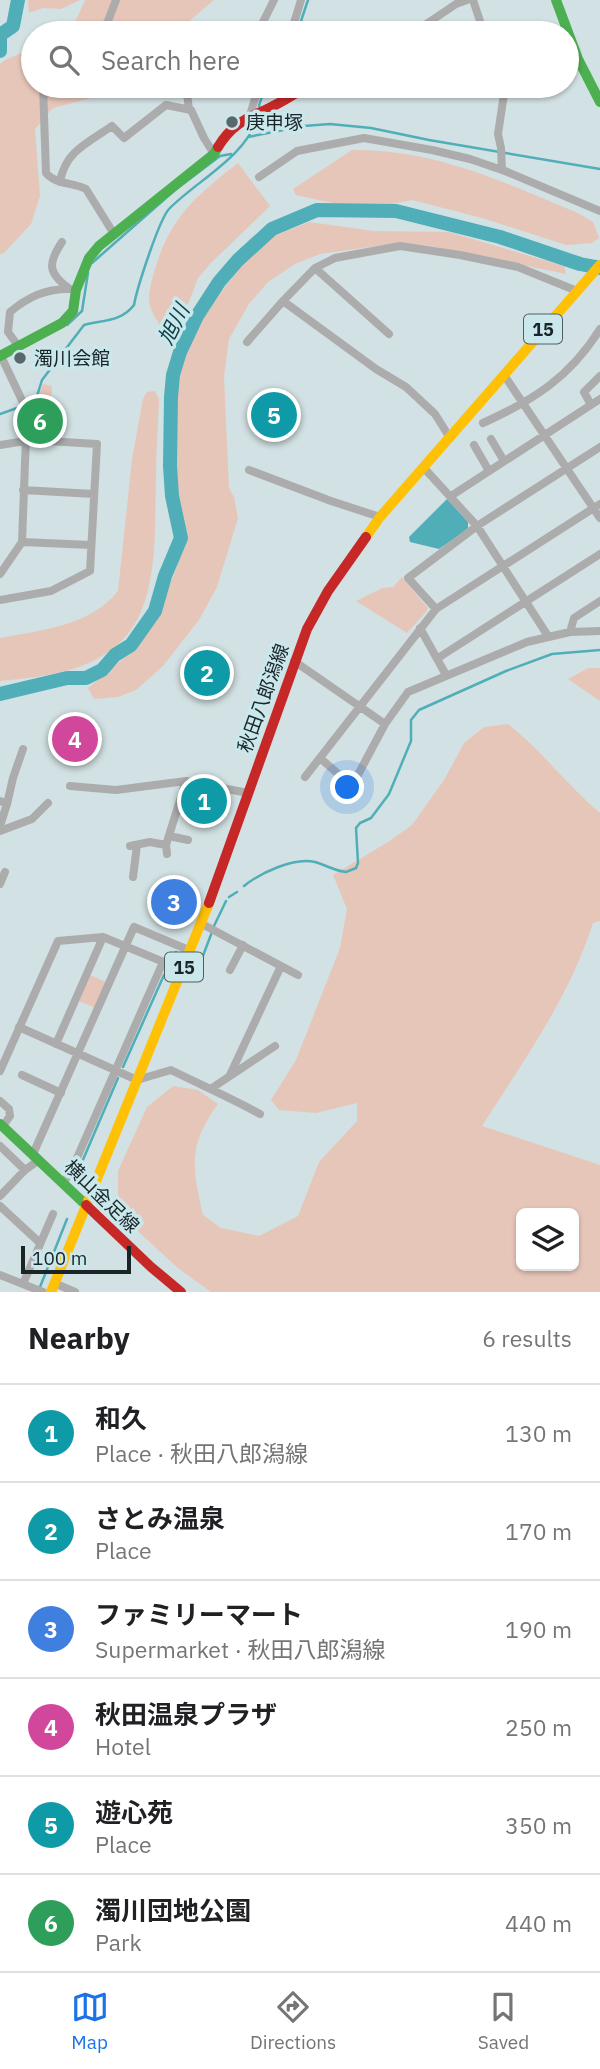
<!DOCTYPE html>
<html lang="en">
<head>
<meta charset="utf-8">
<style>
	:root { --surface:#fff; --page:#f2f2f2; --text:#202124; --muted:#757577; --line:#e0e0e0; --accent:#1a73e8 }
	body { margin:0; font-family:"IBM Plex Sans","Noto Sans JP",sans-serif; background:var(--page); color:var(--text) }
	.controls { position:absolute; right:21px; bottom:21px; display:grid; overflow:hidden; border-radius:10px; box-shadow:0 2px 5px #0004 }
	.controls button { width:63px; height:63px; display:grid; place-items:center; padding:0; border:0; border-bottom:2px solid var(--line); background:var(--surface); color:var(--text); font:35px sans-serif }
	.scale { position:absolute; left:21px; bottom:18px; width:110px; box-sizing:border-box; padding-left:7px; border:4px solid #1a2527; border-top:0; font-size:19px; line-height:24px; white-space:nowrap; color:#1a2527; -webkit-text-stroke:5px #cae7eb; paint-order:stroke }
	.you { position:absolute; left:348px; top:788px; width:24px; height:24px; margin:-18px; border:5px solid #fff; border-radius:50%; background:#1a73e8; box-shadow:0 0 0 10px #1a73e833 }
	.badge { display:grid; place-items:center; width:46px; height:46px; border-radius:50%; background:var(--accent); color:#fff; font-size:23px; font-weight:700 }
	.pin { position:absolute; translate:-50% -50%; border:4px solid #fff; box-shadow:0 2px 7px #0006 }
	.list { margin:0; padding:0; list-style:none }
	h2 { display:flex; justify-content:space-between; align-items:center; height:91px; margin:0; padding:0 28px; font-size:30px }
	h2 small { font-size:23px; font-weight:400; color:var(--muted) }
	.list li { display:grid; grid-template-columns:46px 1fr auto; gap:21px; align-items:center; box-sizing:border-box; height:98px; padding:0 28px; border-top:2px solid var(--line) }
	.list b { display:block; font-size:26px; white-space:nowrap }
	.list p { margin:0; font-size:23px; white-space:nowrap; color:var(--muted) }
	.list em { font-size:23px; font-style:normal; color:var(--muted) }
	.icon { flex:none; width:38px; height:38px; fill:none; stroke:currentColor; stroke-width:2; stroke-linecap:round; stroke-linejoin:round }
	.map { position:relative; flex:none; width:600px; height:1292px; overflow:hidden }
	.search { position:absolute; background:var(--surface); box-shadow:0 2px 5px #0004; left:21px; right:21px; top:21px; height:77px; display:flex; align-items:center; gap:18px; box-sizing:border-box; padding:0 24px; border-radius:38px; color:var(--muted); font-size:26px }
	.sheet { height:679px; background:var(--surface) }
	nav { display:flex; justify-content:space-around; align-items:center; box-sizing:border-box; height:98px; border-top:2px solid var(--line); background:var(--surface); font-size:19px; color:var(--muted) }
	nav a { display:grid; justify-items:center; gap:4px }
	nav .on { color:var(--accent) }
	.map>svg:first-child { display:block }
	.green { fill:#e7c6ba; fill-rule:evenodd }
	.water { fill:#50aeb8 }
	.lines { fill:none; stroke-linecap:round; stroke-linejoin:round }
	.stream { stroke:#50aeb8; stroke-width:2.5 }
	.river { stroke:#50aeb8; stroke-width:14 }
	.street { stroke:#adacac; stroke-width:8 }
	.fast { stroke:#4caf50; stroke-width:10 }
	.slow { stroke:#ffc107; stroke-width:10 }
	.jam { stroke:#c62828; stroke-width:10 }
	.poi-dot { fill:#5a6769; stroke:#cae7eb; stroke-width:2.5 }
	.labels { text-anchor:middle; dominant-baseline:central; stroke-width:7; stroke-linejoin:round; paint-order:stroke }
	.shield { fill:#cae7eb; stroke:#4f5f62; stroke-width:2 }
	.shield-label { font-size:18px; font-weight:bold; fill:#1a2527 }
	.poi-label { font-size:19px; fill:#1a2527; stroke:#cae7eb; text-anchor:start }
	.street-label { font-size:19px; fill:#1a2527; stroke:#cae7eb }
	.water-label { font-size:21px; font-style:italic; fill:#0d4146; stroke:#cae7eb }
</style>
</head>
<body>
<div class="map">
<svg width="600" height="1292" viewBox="0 0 600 1292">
	<rect width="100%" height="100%" fill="#d2e1e3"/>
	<path class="green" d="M28 0H80L61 9 43 8 29 13Z
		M85 0H214L175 33H62L75 22Z
		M33 48V86H122L103 95 53 108 35 129 40 196 31 224 4 253 0 254V64L5 60Z
		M352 150C434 149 504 182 578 213L593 222 599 238 592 243 566 245 482 218 412 200 382 206H346L296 195 293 189Z
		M238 163 270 206 211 263 198 278 173 344C166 333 154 319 150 306 147 296 152 279 155 269 171 216 196 196 238 163Z
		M309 222 374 231 449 232 564 266 566 274 431 246 398 243 320 254 295 264 268 282 249 304 229 339 224 377 229 488 234 497 238 518 217 587 199 620 163 666 136 690 118 697 94 699 88 688 134 650 143 639 159 611 177 567 184 541 176 480 175 391 177 371 199 320 247 259 274 236Z
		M43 384 52 386 49 436H34L30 433 29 405 38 397Z
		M155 391 159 399C158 426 156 453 156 479 154 531 161 609 116 646 84 673 40 677 0 681V638C42 630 90 626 118 591L132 459 143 399 147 392Z
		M402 577 428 608 426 612 407 633 356 601 382 588 393 587Z
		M588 668H600V701L568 679Z
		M508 724C542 751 567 785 600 813V921L593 923C569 998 524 1060 482 1126L600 1165V1292H211L179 1269 118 1213V1171L147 1107 173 1086 198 1090 218 1104C188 1145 192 1168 203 1215L221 1228 259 1236 298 1216 319 1162 357 1121V1103L316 1113 279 1110 271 1100 296 1060 340 948 347 909 333 875 388 842 412 825 444 780 464 743 484 727ZM521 1213H574V1266H521Z
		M90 975 106 982 95 1008 79 1001Z"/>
	<path class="water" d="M447 499 468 522V529L439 549 410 542 409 537Z"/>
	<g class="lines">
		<path class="stream" d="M297 33 308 0
			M259 106 265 86
			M248 137 304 126 330 124 371 128 429 140 600 169
			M92 263 175 190 220 156 231 154
			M67 325 82 311 88 273
			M28 403 37 396 42 380 84 325C103 320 121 322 134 305 137 288 159 220 169 209 194 183 247 155 256 120
			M0 414 17 408
			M244 886C260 873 294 857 315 862 326 865 335 871 346 872L356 868 358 863 356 828 360 823 371 818 389 794 411 741V720L419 710 506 671 552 654 600 650
			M229 897 237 892
			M214 926 226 901
			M201 961 212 932
			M172 962 176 952
			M123 1067 164 975
			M76 1176 118 1078
			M40 1287 67 1219"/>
		<path class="river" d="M0 51V35L13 26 18 0
			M0 694 67 678H86L102 670 115 655 131 645 155 611 165 576 181 538 172 496 170 466 171 397 173 375 180 352 197 316 219 282 238 260 272 229 317 210 396 211 500 237 580 264 600 268"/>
		<path class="street" d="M473 0 484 33
			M100 33 108 21 116 0
			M262 33 259 30 274 0
			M291 33 301 0
			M413 33 456 4 467 0
			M43 86 46 173C56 185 73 182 86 189L114 234
			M184 86 187 94 189 109
			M501 86 504 94 498 134 501 148 502 170
			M250 115 259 86
			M259 177 297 151 364 138 432 150 470 159 505 171 600 211
			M60 182C65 151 89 142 112 126L124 138 166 105 191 110 204 138 214 154
			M62 242C48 263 47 273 70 289
			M315 268 389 334
			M283 301 315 268 335 258 400 246 460 255 518 267 577 291
			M247 342 283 301 376 369 406 387 435 414 450 438
			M19 347 8 332 10 312C28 297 45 289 68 289
			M504 375 600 518
			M591 405 584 392 600 376
			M483 423C534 400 570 377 600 329
			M491 439 504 461
			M0 445 31 440 97 444 90 571 51 591 0 600
			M474 445 489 471
			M424 468 477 526 548 636
			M249 470 331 501 380 517
			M23 490 94 494
			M451 496 600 399
			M22 542 91 545
			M0 574 22 542 27 411 1 356
			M436 609 408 578 477 526 600 447
			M420 628 446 675
			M570 632 574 618 600 601
			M438 658 600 554
			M294 661 385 724
			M320 758 352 786 385 724 408 692 527 642 570 632 600 631
			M305 777 436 609 600 504
			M70 786 116 790 186 781 248 793
			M0 801 7 804 0 826
			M7 804 13 778 23 749
			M0 831 32 819 48 803
			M169 836 188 840
			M130 846 150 842 166 845
			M167 854 166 845 186 781
			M133 877 137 845
			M0 884 5 872
			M202 924 298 975
			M230 970 243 945
			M19 1027 137 1080 171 1070C201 1085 231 1098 260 1114
			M56 1044 103 937
			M0 1071 58 941 103 937 183 970
			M22 1075 61 1093
			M230 1075 281 966
			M212 1088 275 1046
			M0 1101 9 1109 10 1116 3 1126
			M0 1146 25 1170
			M33 1154 134 927 191 951
			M63 1184 73 1167 163 962
			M0 1196 25 1170 39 1160
			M0 1206 40 1243
			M0 1275 43 1292
			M54 1283 75 1292
			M23 1284 53 1214"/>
		<path class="fast" d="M556 0 578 59 600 102
			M0 356 62 323 73 311 76 290 89 258 99 246 214 154 218 147
			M0 1124 86 1205"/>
		<path class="slow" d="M366 537 380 517 600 265
			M51 1292 209 903"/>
		<path class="jam" d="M218 147C230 127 244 119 265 110 279 104 294 94 308 86
			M209 903 307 629 328 591 366 537
			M86 1205 151 1267 181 1292"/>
	</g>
	<g class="poi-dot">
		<circle cx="232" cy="122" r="7"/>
		<circle cx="20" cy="358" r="7"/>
	</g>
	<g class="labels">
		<g class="shield">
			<rect x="524" y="314.5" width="38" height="29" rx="5"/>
			<rect x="165" y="952.5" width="38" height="29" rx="5"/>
		</g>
		<g class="shield-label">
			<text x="543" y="329">15</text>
			<text x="184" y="967">15</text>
		</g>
		<g class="poi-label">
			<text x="246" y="122">庚申塚</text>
			<text x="34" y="358">濁川会館</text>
		</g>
		<g class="street-label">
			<text transform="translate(263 698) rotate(-70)">秋田八郎潟線</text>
			<text transform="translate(102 1196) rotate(44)">横山金足線</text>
		</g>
		<g class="water-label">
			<text transform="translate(173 324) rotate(-63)">旭川</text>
		</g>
	</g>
</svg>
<div class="controls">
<button><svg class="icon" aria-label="layers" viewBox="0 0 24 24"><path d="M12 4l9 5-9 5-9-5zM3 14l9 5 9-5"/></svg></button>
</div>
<div class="scale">100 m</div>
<div class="you"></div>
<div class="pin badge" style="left:204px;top:801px;background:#0f9aa8">1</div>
<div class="pin badge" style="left:207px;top:673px;background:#0f9aa8">2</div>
<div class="pin badge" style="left:174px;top:902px;background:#3f7fe0">3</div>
<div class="pin badge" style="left:75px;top:739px;background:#d1479c">4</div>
<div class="pin badge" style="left:274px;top:415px;background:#0f9aa8">5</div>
<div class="pin badge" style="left:40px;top:421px;background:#2e9e5b">6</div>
<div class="search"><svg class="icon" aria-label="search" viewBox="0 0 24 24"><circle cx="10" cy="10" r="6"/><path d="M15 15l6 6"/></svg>Search here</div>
</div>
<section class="sheet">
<h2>Nearby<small>6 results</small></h2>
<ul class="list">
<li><span class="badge" style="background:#0f9aa8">1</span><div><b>和久</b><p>Place · 秋田八郎潟線</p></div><em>130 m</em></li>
<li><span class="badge" style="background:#0f9aa8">2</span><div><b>さとみ温泉</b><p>Place</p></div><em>170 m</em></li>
<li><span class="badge" style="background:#3f7fe0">3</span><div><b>ファミリーマート</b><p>Supermarket · 秋田八郎潟線</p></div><em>190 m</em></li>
<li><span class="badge" style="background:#d1479c">4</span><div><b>秋田温泉プラザ</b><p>Hotel</p></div><em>250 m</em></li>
<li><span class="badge" style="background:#0f9aa8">5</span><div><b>遊心苑</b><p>Place</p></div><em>350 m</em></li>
<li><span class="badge" style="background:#2e9e5b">6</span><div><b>濁川団地公園</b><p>Park</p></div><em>440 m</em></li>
</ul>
</section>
<nav>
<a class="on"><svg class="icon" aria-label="map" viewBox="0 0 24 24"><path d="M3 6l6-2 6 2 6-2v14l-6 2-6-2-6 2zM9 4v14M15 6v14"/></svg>Map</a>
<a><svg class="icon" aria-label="directions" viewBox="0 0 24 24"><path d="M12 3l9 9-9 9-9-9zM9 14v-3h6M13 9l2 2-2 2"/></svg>Directions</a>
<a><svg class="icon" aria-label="saved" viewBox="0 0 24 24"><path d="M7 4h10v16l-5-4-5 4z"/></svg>Saved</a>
</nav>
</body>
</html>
